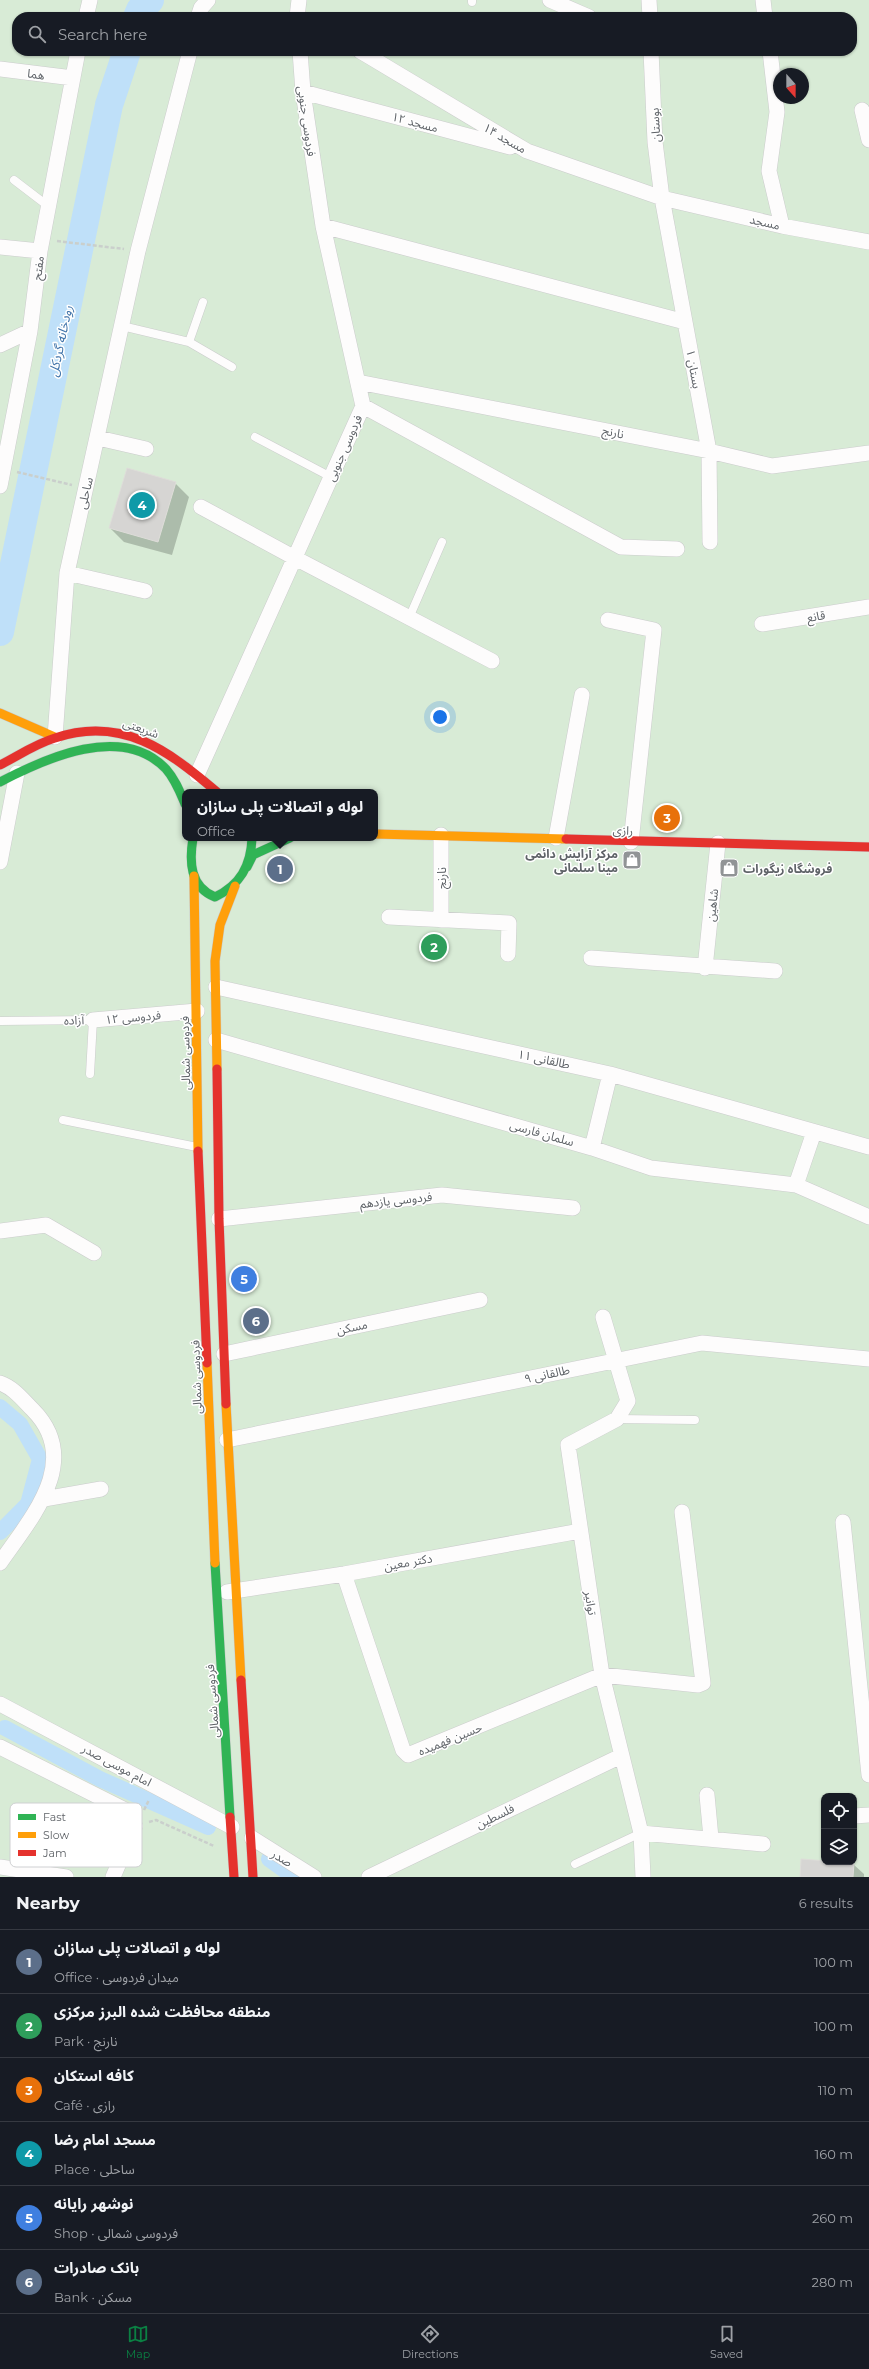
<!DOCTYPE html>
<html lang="en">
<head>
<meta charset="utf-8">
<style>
	:root { --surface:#171b24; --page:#20242c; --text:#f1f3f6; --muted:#9ea1a6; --line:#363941; --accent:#0b8043 }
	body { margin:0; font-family:Montserrat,"Noto Sans Arabic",sans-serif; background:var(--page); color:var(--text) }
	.controls { position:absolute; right:12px; bottom:12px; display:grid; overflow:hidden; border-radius:8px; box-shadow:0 1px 3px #0004 }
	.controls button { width:36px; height:36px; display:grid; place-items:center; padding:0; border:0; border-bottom:1px solid var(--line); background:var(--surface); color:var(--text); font:20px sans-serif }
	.compass { position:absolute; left:773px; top:68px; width:36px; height:36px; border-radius:50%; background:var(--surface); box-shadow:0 1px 3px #0004; rotate:159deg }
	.you { position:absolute; left:440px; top:717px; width:14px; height:14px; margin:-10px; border:3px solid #fff; border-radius:50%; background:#1a73e8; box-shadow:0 0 0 6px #1a73e833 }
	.badge { display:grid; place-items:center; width:26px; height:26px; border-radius:50%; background:var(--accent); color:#fff; font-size:13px; font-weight:700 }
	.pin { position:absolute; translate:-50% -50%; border:2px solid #fff; box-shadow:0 1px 4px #0006 }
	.popup { position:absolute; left:182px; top:789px; width:196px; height:52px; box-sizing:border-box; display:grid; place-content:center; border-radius:8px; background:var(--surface); filter:drop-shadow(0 1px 3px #0005); font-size:13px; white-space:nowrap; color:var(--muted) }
	.popup b { font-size:15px; color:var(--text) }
	.popup::after { content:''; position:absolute; left:50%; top:100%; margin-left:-8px; border:8px solid transparent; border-top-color:var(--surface) }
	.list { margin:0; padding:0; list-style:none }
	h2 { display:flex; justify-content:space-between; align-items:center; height:52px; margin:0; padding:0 16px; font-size:17px }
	h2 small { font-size:13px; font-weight:400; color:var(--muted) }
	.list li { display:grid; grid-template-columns:26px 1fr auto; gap:12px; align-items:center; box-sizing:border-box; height:64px; padding:0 16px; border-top:1px solid var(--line) }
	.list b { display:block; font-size:15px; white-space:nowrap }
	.list p { margin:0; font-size:13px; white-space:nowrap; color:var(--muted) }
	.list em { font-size:13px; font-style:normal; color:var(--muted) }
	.icon { flex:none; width:22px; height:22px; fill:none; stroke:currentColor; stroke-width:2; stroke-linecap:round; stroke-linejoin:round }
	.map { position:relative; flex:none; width:869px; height:1877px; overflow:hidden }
	.search { position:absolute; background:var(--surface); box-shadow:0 1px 3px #0004; left:12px; right:12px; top:12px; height:44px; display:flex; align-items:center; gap:10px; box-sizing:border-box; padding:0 14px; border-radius:16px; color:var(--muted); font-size:15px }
	.sheet { height:436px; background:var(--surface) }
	nav { display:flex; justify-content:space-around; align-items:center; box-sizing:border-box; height:56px; border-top:1px solid var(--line); background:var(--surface); font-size:11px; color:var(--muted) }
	nav a { display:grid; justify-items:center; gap:2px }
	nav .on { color:var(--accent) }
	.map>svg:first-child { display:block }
	.green { fill:#d8ebd6; fill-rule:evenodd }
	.shadow { fill:#0003 }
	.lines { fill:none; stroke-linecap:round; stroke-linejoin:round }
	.canal { stroke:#bfe0f9; stroke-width:16 }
	.river { stroke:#bfe0f9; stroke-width:28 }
	.building { fill:#d6d5d3; stroke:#deddd9 }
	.lane-casing { stroke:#cbcccc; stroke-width:9 }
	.street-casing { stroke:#cbcccc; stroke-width:16 }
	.fast-casing { stroke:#cacacb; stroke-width:10 }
	.slow-casing { stroke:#cacacb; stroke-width:10 }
	.jam-casing { stroke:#cacacb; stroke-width:10 }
	.path { stroke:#cacfcc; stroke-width:2.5; stroke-dasharray:4 2; stroke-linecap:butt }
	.lane { stroke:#fdfcfc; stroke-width:8 }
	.street { stroke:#fdfcfc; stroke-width:15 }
	.fast { stroke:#30b455; stroke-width:9 }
	.slow { stroke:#ff9f0a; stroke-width:9 }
	.jam { stroke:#e5322d; stroke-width:9 }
	.labels { text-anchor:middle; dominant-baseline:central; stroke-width:3; stroke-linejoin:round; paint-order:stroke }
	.street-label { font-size:12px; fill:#5f6368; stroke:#fff }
	.poi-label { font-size:12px; font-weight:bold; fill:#5f6368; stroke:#fff; text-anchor:end }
	.water-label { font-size:13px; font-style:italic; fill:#4174aa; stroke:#fff }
	.key { fill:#fff; stroke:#cfd0d2; stroke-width:1 }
	.key-label { font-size:11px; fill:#5f6368 }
</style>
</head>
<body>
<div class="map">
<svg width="869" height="1877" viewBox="0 0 869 1877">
	<rect width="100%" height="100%" fill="#efeeea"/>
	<path class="green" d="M0 0H869V1877H0ZM17 17H852V51H17ZM779 74H803V98H779ZM185 792H375V838H185ZM824 1796H854V1862H824Z"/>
	<path class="shadow" d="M175 483 189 497 172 555 124 542 110 528Z
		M853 1864 864 1874V1877H801Z"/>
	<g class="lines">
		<path class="canal" d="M0 1407 20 1424 40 1459 28 1504 0 1532
			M5 1728 100 1779 208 1827
			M269 1859 294 1877"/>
		<path class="river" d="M137 17 140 10 150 0
			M0 632 109 105 127 51"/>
	</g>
	<path class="building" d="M127 468 176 482 158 542 109 528Z
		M801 1859 854 1863 853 1877H800Z"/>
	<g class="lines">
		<g class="lane-casing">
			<path id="lane" d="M472 0V2
				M14 180 48 206
				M122 326 189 342 232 367
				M189 342 203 302
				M255 437 331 477
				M409 618 442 542
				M0 1021 93 1020 90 1074
				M63 1120 197 1147
				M617 1419 695 1420
				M575 1864 641 1833"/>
		</g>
		<g class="street-casing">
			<path id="street" d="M550 0 589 17
				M649 0 650 17
				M763 0 765 17
				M86 17 90 0
				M198 17 201 8 208 0
				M297 17 299 0
				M360 51 527 151 662 198 782 226 869 242
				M651 51 655 142 662 198 709 451 710 542
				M770 51 777 112 769 171 782 226
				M0 69 73 78
				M303 92 510 147
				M862 110 869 140
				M323 226 685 322
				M0 247 40 251
				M0 345 30 331
				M358 382 709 451 772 466 869 453
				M363 406 621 547 677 549
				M98 438 146 449
				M0 486 30 331 40 251 78 51
				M201 507 295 558 492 661
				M67 573 145 591
				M608 620 654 630 631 842
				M762 624 869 607
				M55 737 67 573 138 251 190 51
				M197 775 363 406 323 226 303 92 300 51
				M556 838 582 695
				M0 862 17 773
				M389 917 509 923 508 954
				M441 920V835
				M591 958 775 971
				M705 968 718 843
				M216 987 610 1074 869 1147
				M93 1020 197 1011
				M216 1040 592 1148 651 1168 796 1185 869 1217
				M592 1148 610 1074
				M796 1185 814 1132
				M219 1219 442 1195 573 1208
				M0 1231 46 1225 94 1253
				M603 1317 628 1401 617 1419 568 1445 602 1675 641 1833 643 1877
				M224 1354 480 1300
				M0 1383C14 1388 22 1399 33 1410 83 1461 31 1518 0 1563
				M227 1440 702 1343 869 1359
				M44 1499 101 1489
				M843 1522 869 1775
				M344 1574 403 1750 408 1755 602 1675 698 1685 703 1683 682 1512
				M227 1592 344 1574 580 1531
				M0 1704 232 1827
				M0 1747 129 1812 135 1826 113 1877
				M707 1795 711 1838
				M854 1816 869 1815
				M641 1833 763 1844
				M252 1838 314 1877
				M0 1867 66 1877
				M369 1877 621 1756"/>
		</g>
		<g class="fast-casing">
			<path id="fast" d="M0 782C46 758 122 723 166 769 175 779 180 792 185 804
				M193 838C189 862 190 887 215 897 240 885 251 866 252 838
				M247 867 253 855 290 838
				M215 1563 230 1817"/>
		</g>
		<g class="slow-casing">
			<path id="slow" d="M0 713 55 737
				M375 834 566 839
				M194 876 198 1151
				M217 1069 215 961 220 925 235 886
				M207 1363 215 1563
				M226 1404 241 1680"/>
		</g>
		<g class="jam-casing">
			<path id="jam" d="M0 765C18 756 35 744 55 738 122 715 169 751 217 792
				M566 839 869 847
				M217 1069 219 1219 226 1404
				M198 1151 207 1363
				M241 1680 253 1877
				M230 1817 234 1877"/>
		</g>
		<path class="path" d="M57 241 124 249
			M17 472 72 485
			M144 1810 149 1800
			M149 1822 156 1820 214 1846"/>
		<use href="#lane" class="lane"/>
		<use href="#street" class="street"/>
		<use href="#fast" class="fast"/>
		<use href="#slow" class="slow"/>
		<use href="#jam" class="jam"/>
	</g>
	<defs>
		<g id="shop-square" transform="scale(1)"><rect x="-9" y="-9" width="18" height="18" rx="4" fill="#919496" stroke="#fff"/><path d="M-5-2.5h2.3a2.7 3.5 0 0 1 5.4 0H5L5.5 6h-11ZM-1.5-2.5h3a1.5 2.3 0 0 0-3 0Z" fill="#fff"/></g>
	</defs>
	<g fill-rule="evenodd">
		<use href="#shop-square" x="632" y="860"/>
		<use href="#shop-square" x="729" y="868"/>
	</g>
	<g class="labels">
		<g class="street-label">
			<text transform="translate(36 74) rotate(8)">هما</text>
			<text transform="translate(307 121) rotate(82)">فردوسی جنوبی</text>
			<text transform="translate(415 122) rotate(15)">مسجد ۱۲</text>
			<text transform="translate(655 125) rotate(-93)">بوستان</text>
			<text transform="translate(505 138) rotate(30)">مسجد ۱۴</text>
			<text transform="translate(765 222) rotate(13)">مسجد</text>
			<text transform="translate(38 268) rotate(-83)">مفتح</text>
			<text transform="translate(694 369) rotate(80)">بستان ۱</text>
			<text transform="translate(613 432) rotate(11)">نارنج</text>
			<text transform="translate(344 448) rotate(-66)">فردوسی جنوبی</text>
			<text transform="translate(85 493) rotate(-77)">ساحلی</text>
			<text transform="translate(816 616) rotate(-9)">قانع</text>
			<text transform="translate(141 728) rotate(19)">شریعتی</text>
			<text transform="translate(623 830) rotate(3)">رازی</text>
			<text transform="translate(441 878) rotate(-90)">نارنج</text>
			<text transform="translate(712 905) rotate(-84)">شاهین</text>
			<text transform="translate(133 1017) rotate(-5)">فردوسی ۱۲</text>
			<text transform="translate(74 1020) rotate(-1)">آزاده</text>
			<text transform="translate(185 1053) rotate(-91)">فردوسی شمالی</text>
			<text transform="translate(544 1059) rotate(12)">طالقانی ۱۱</text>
			<text transform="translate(542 1133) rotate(16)">سلمان فارسی</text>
			<text transform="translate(396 1200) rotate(-6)">فردوسی یازدهم</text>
			<text transform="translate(352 1327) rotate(-12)">مسکن</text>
			<text transform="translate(547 1374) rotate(-12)">طالقانی ۹</text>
			<text transform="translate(196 1377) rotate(-92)">فردوسی شمالی</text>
			<text transform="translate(408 1562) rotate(-10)">دکتر معین</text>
			<text transform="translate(591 1603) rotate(81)">توانیر</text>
			<text transform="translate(212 1701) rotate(-94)">فردوسی شمالی</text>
			<text transform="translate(450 1739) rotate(-22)">حسین فهمیده</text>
			<text transform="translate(117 1765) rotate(28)">امام موسی صدر</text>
			<text transform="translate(495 1816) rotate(-26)">فلسطین</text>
			<text transform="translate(282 1858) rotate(31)">صدر</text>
		</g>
		<g class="poi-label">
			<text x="618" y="853">مرکز آرایش دائمی<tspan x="618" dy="14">مینا سلمانی</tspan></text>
			<text x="743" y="868" text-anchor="start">فروشگاه زیگورات</text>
		</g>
		<g class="water-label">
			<text transform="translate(60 341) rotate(-78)">رودخانه گردکل</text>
		</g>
	</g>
	<rect x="10" y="1803" width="132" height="64" rx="6" class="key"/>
	<rect x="18" y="1814" width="18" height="6" fill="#30b455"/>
	<rect x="18" y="1832" width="18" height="6" fill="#ff9f0a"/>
	<rect x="18" y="1850" width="18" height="6" fill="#e5322d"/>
	<g class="key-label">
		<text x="43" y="1821">Fast</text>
		<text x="43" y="1839">Slow</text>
		<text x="43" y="1857">Jam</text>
	</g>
</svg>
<div class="controls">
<button><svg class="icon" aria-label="locate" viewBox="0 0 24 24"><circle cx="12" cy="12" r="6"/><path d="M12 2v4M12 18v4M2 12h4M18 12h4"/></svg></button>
<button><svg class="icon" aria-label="layers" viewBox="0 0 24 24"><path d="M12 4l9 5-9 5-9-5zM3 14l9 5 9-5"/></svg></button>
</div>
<svg class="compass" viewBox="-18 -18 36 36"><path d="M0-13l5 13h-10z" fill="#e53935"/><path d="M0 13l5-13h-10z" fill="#9ea1a6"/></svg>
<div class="you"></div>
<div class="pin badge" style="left:280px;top:869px;background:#5c6f8a">1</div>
<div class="popup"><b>لوله و اتصالات پلی سازان</b>Office</div>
<div class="pin badge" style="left:434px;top:947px;background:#2e9e5b">2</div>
<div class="pin badge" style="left:667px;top:818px;background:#e8710a">3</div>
<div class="pin badge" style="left:142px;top:505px;background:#0f9aa8">4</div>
<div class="pin badge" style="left:244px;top:1279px;background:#3f7fe0">5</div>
<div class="pin badge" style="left:256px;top:1321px;background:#5c6f8a">6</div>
<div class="search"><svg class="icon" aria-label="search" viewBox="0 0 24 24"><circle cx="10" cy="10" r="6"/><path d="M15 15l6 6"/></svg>Search here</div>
</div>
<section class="sheet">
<h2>Nearby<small>6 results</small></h2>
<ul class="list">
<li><span class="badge" style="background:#5c6f8a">1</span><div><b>لوله و اتصالات پلی سازان</b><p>Office · میدان فردوسی</p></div><em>100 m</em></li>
<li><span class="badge" style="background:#2e9e5b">2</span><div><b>منطقه محافظت شده البرز مرکزی</b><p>Park · نارنج</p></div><em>100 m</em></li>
<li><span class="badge" style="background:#e8710a">3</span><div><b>کافه استکان</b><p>Café · رازی</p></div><em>110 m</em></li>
<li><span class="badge" style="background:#0f9aa8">4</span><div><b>مسجد امام رضا</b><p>Place · ساحلی</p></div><em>160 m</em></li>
<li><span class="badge" style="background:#3f7fe0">5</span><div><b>نوشهر رایانه</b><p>Shop · فردوسی شمالی</p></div><em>260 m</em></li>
<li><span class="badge" style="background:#5c6f8a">6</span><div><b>بانک صادرات</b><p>Bank · مسکن</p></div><em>280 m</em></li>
</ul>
</section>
<nav>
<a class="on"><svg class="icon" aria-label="map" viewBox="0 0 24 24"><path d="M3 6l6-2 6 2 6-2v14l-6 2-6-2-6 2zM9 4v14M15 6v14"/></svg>Map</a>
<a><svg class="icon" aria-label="directions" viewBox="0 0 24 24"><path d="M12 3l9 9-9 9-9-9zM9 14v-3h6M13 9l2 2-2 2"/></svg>Directions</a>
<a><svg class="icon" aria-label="saved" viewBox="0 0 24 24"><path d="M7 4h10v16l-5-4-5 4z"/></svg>Saved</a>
</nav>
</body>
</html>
